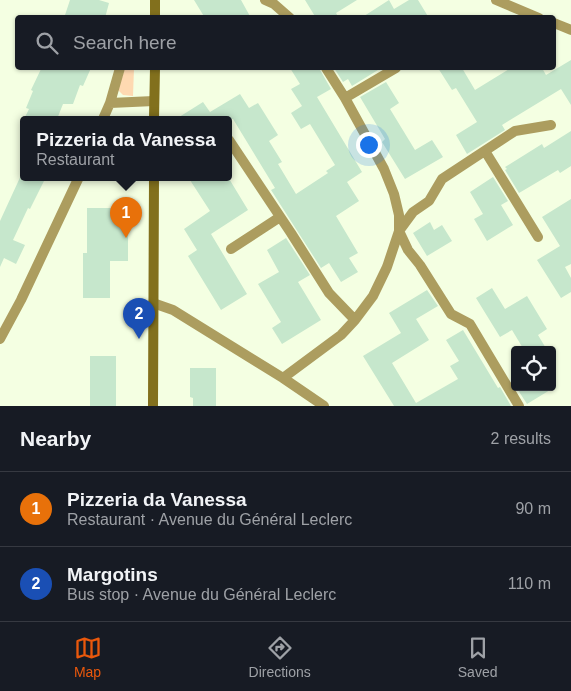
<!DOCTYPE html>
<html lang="en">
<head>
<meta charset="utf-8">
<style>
	:root { --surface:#171b24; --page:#20242c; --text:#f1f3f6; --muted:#9ea1a6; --line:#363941; --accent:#ea580c }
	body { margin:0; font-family:Arial,sans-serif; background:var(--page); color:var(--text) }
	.controls { position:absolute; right:15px; bottom:15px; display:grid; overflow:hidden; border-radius:5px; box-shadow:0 1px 4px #0004 }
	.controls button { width:45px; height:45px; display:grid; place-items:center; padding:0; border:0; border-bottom:1px solid var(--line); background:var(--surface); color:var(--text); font:25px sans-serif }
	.you { position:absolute; left:368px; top:144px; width:18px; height:18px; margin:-12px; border:4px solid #fff; border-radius:50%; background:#1a73e8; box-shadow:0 0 0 8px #1a73e833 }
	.badge { display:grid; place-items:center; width:32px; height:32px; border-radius:50%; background:var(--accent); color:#fff; font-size:16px; font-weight:700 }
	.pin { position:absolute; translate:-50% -41px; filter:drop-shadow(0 1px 2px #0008) }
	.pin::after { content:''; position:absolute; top:26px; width:18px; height:15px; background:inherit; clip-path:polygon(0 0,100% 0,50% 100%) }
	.popup { position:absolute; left:20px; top:116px; width:212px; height:65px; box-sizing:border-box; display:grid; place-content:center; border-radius:5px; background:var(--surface); filter:drop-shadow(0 1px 4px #0005); font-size:16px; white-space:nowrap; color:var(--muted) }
	.popup b { font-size:19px; color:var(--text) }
	.popup::after { content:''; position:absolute; left:50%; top:100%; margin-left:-10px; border:10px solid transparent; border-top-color:var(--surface) }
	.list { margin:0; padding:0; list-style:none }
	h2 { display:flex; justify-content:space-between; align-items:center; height:65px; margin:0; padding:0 20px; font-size:21px }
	h2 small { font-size:16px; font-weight:400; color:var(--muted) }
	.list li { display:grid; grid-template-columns:32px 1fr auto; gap:15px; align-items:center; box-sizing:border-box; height:75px; padding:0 20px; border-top:1px solid var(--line) }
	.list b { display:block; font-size:19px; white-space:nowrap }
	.list p { margin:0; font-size:16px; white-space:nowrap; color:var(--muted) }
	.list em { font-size:16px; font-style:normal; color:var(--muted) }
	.icon { flex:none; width:28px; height:28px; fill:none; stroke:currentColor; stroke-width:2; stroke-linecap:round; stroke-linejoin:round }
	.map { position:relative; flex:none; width:571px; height:406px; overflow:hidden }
	.search { position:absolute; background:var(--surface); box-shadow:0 1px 4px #0004; left:15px; right:15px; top:15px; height:55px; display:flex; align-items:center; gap:12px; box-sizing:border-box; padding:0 18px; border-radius:5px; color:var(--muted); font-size:19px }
	.sheet { height:215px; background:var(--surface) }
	nav { display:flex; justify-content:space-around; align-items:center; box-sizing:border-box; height:70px; border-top:1px solid var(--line); background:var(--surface); font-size:14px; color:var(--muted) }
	nav a { display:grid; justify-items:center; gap:2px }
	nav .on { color:var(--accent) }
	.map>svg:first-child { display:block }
	.green { fill:#fed9b1 }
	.building { fill:#c6e7cc }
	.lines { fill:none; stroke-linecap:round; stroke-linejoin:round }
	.street { stroke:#ac9d5f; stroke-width:10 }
	.secondary { stroke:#82701d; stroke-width:10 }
</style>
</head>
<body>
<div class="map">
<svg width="571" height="406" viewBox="0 0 571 406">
	<rect width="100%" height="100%" fill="#f4ffe2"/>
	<path class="green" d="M125 68H134L133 96 123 95 118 90Z"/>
	<path class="building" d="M70 0H99L109 3 105 18H64Z
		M194 0H241L251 18H205Z
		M305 0H357L336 13 339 18H316Z
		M389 0 394 9 409 0H418L429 18H361Z
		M571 60V105L561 89 502 125 505 130 467 154 456 135 477 122 456 88 452 90 438 68H462L475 90 511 68H542L546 75Z
		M46 68H91L83 86 80 85 73 104H63L57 119H24L29 109 26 108 33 91 31 90 41 69 45 70Z
		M290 68H319L331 89 317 97 362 172 347 182 359 201 336 216 358 253 349 258 358 272 341 282 329 263 321 268 271 190 275 188 233 119H176L203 102 210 112 240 94 249 108 258 103 278 135 269 141 282 162 278 164 296 194 328 173 326 171 335 165 310 124 301 129 291 113 302 106 291 89 300 84Z
		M334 68H377L378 70 352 86 348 79 343 82Z
		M386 82 399 103 390 109 415 150 432 140 443 157 405 179 382 142 385 139 360 97Z
		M571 131V166L560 173 558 170 519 193 505 170 507 169 505 167 542 144 544 148Z
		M23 171 24 177H34L44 181 30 209 28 208 13 240 25 245 16 264 4 258 0 267V221Z
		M188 177H228L248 210 211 234 247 294 221 310 188 256 197 250 184 229 210 211Z
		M493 177 508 201 501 205 513 225 487 241 474 219 483 214 470 192Z
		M571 199V264L565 267 571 278V292L561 298 537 260 560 246 542 217Z
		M87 208H117V215H128V261H110V298H83V253H87Z
		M430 222 434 230 442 225 452 241 427 256 413 233Z
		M286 238 310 275 298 282 321 320 282 344 272 328 281 322 258 284 279 272 267 250Z
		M492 288 505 309 527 296 547 329 538 335 547 350H524L512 330 500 337 476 298Z
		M427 290 438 306 416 319 429 340 392 363 416 403 458 379 450 366 459 361 446 340 463 330 498 388 500 387 511 406H394L363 356 401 333 389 313Z
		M90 356H116V406H90Z
		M190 368H216V406H193V398L190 397Z
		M516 387H555L527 404Z"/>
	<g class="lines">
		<path class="street" d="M265 0 274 4 290 18
			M496 0 539 18
			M554 23 571 30
			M326 68 345 98 384 169 394 194 399 215V231L408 250 420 265 451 314 470 324 519 406
			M345 98 396 68
			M110 103 154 101
			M103 119 110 103 120 68
			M229 140 291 233 329 293 355 320
			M485 151 538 237
			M231 249 280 217
			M153 303 173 310 283 378 324 406
			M0 339 21 300 79 177
			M283 378 341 335 355 320 373 296 387 267 399 231 413 212 429 201 442 179 515 131 551 125"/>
		<path class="secondary" d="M155 18V0
			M154 119 155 68
			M153 406 154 177"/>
	</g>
</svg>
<div class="controls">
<button><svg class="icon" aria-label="locate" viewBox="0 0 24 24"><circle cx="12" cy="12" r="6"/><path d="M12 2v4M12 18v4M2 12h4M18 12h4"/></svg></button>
</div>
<div class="you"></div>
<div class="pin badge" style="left:126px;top:238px;background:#e8710a">1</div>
<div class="popup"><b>Pizzeria da Vanessa</b>Restaurant</div>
<div class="pin badge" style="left:139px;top:339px;background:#1a4fb4">2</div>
<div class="search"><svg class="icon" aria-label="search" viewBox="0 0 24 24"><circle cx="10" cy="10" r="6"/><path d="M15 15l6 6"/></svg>Search here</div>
</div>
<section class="sheet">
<h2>Nearby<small>2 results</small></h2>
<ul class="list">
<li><span class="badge" style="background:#e8710a">1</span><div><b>Pizzeria da Vanessa</b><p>Restaurant · Avenue du Général Leclerc</p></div><em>90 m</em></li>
<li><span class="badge" style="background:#1a4fb4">2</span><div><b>Margotins</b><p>Bus stop · Avenue du Général Leclerc</p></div><em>110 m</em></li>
</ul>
</section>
<nav>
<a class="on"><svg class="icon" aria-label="map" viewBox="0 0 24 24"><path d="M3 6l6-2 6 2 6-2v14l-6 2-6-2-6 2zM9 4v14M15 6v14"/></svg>Map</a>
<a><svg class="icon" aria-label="directions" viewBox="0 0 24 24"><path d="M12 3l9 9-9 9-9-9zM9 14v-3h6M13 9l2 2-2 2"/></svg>Directions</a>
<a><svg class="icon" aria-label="saved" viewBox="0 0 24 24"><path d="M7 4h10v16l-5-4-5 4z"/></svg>Saved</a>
</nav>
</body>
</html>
